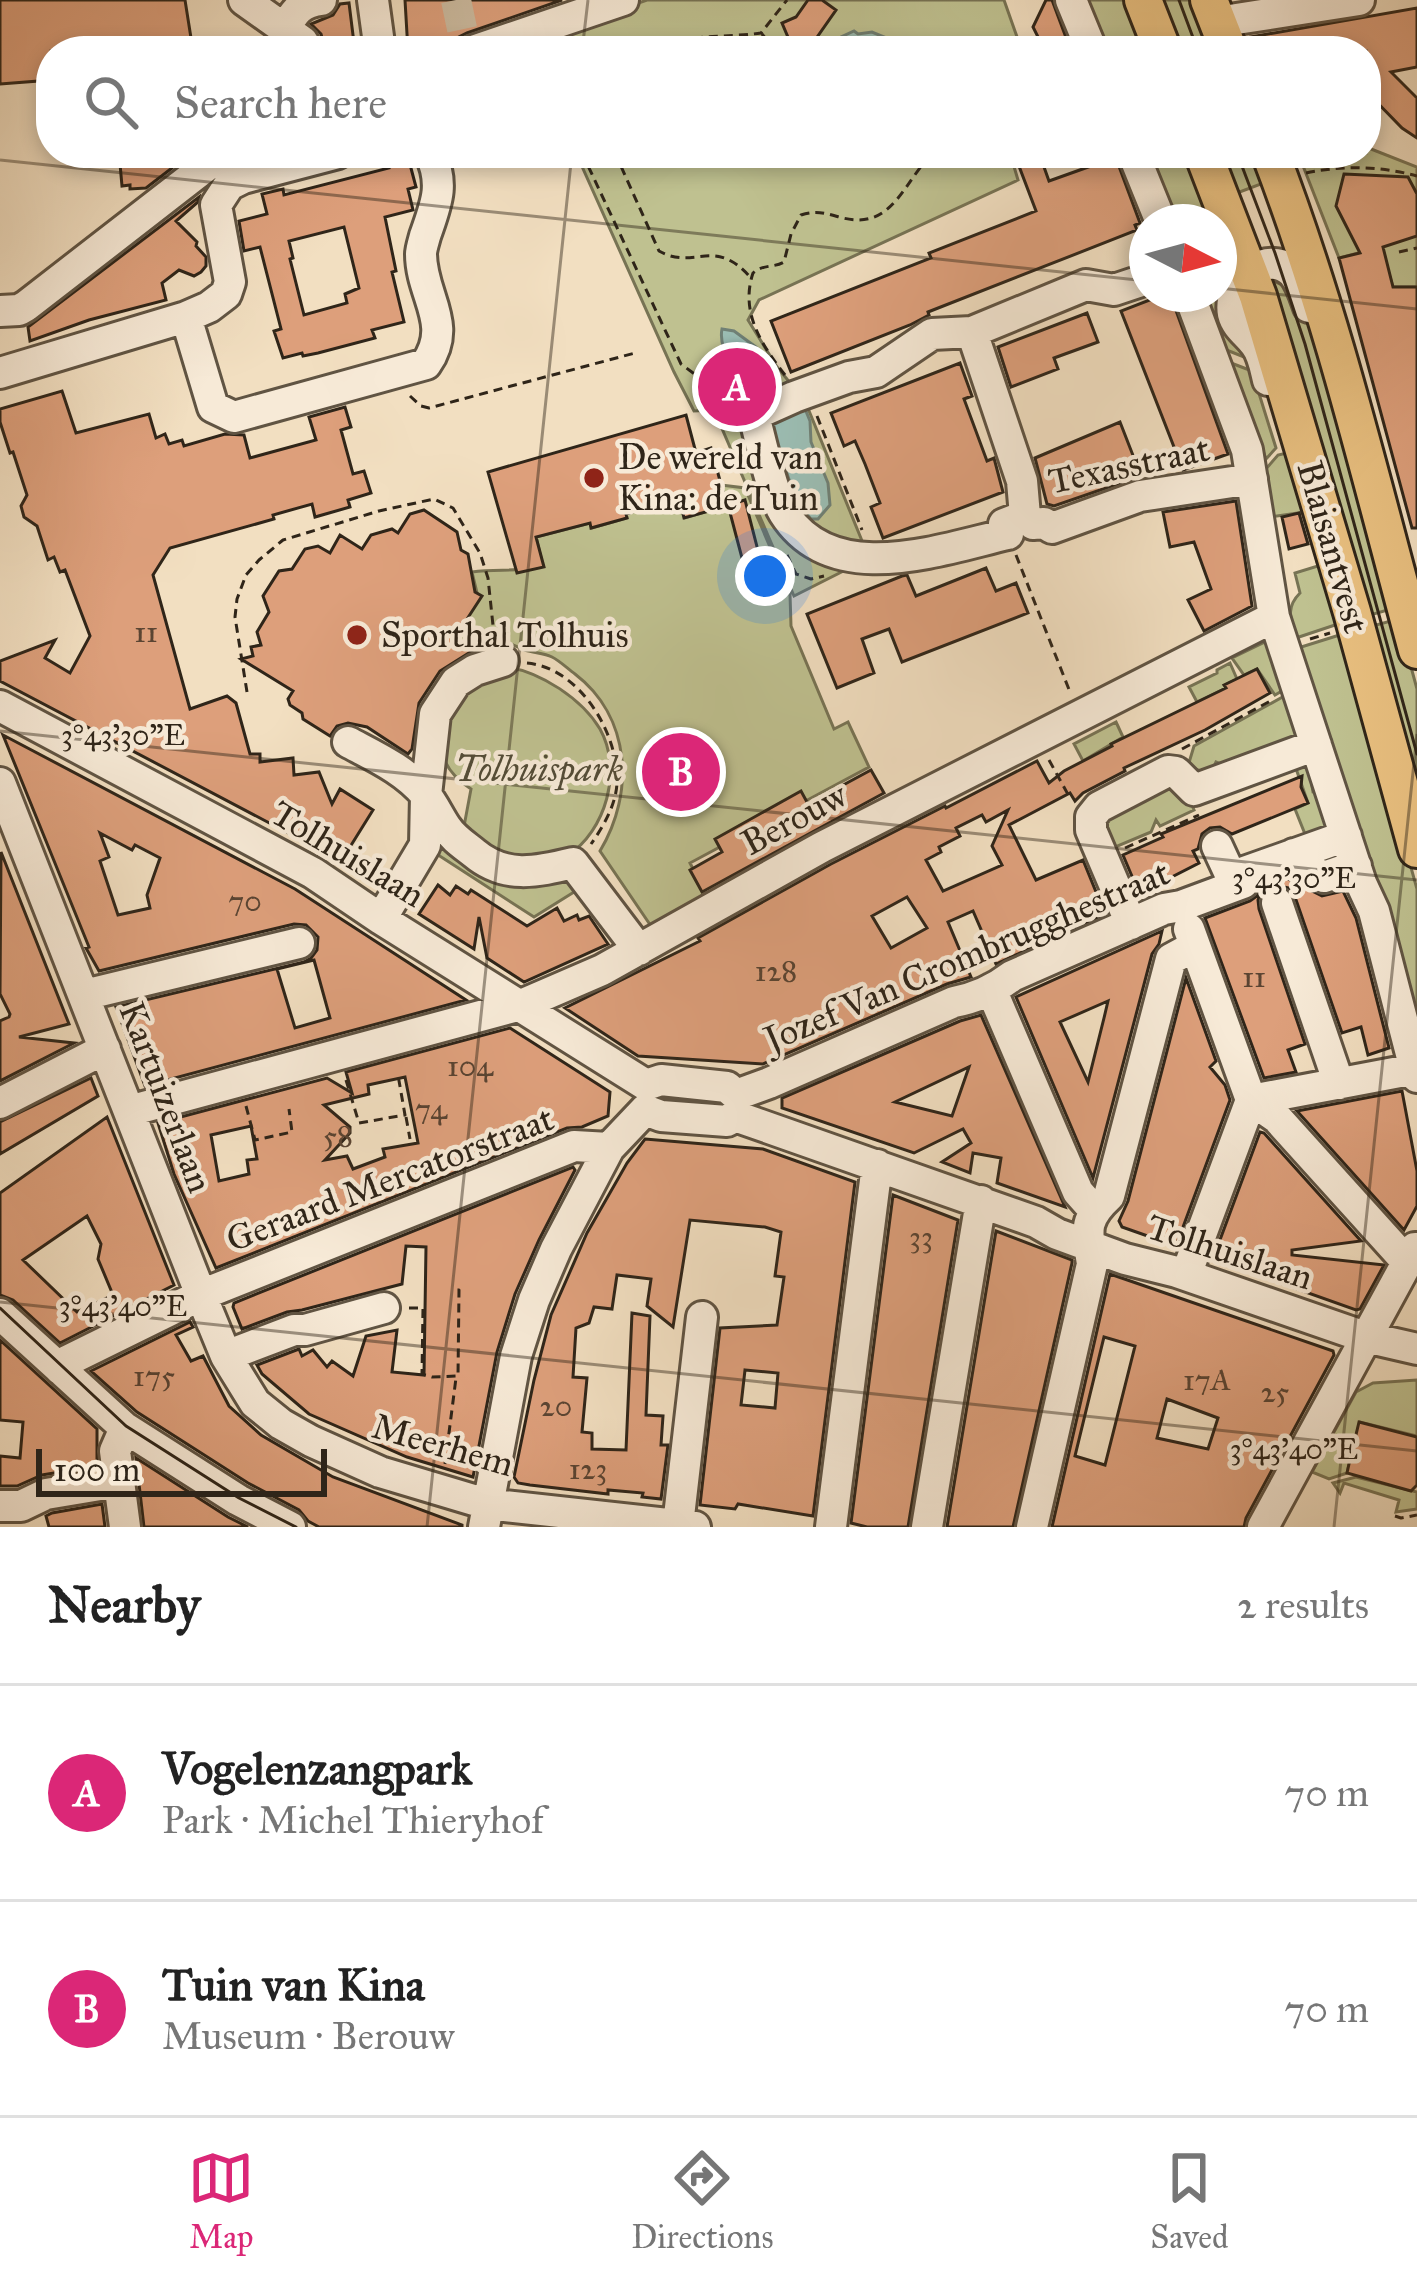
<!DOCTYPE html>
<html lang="en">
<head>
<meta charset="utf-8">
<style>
	:root { --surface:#fff; --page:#f6f6f6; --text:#222; --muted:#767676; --line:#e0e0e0; --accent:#db2777 }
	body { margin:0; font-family:"IM FELL Great Primer",serif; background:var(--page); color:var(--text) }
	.compass { position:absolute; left:1129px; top:204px; width:108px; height:108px; border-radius:50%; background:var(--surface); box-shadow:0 6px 18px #0003; rotate:96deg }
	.scale { position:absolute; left:36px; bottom:30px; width:291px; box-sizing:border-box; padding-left:12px; border:6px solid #2f2519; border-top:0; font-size:33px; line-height:42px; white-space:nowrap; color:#2f2519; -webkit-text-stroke:9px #f7ead7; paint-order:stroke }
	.you { position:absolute; left:765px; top:576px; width:42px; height:42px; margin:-30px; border:9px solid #fff; border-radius:50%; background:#1a73e8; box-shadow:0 0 0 18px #1a73e833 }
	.badge { display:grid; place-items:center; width:78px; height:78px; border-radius:50%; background:var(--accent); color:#fff; font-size:39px; font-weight:700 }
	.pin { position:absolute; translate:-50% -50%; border:6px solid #fff; box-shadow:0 3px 12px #0006 }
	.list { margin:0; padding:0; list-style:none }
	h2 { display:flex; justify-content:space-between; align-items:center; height:156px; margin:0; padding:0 48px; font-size:51px }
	h2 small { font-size:39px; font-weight:400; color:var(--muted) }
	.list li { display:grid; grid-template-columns:78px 1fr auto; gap:36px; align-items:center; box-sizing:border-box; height:216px; padding:0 48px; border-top:3px solid var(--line) }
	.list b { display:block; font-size:45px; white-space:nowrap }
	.list p { margin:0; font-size:39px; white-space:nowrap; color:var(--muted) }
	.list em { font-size:39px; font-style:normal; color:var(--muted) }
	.icon { flex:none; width:66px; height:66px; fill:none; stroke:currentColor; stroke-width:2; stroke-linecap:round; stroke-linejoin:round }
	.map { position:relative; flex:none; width:1417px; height:1527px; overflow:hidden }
	.search { position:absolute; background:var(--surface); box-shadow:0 6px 18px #0003; left:36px; right:36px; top:36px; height:132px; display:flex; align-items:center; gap:30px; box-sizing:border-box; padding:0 42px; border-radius:48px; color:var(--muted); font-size:45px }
	.sheet { height:588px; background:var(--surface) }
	nav { display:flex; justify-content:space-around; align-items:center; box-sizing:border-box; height:168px; border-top:3px solid var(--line); background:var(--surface); font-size:33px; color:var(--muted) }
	nav a { display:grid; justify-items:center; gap:6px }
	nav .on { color:var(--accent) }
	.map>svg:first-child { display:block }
	.green { fill:#bfc190; stroke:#777354; stroke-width:3 }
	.water { fill:#9bbdb3; stroke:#708075; stroke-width:3 }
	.building { fill:#dd9f7b; stroke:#2f2519; stroke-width:3; fill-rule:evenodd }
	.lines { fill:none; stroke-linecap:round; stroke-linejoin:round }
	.minor-tunnel { stroke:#cbba9f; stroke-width:30; stroke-dasharray:30 15; stroke-linecap:butt }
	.minor-casing { stroke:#605443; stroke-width:36 }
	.major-casing { stroke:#2f2519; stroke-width:42 }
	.path { stroke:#2f2519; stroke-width:3; stroke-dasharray:9 6; stroke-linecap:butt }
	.minor { stroke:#f7ead7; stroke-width:30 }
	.major { stroke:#e9c080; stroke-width:36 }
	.tram { stroke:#2f2519; stroke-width:3 }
	.ticks { fill:none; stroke:#2f2519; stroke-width:3; stroke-opacity:0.45 }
	.poi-dot { fill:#8f2418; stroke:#f7ead7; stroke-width:4.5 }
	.labels { text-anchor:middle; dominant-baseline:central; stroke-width:9; stroke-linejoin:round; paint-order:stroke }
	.number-label { font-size:30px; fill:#5a4432 }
	.poi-label { font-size:36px; fill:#2f2519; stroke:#f7ead7; text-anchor:start }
	.street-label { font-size:36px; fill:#2f2519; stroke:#f7ead7 }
	.park-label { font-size:36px; font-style:italic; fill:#534c37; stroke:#f7ead7 }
	.ticks-label { font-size:30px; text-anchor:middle; fill:#2f2519; stroke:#f7ead7; stroke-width:9; stroke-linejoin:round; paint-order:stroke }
</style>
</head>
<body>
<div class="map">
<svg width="1417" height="1527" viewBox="0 0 1417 1527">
	<rect width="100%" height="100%" fill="#f2dfc1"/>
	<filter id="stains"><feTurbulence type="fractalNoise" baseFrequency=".00167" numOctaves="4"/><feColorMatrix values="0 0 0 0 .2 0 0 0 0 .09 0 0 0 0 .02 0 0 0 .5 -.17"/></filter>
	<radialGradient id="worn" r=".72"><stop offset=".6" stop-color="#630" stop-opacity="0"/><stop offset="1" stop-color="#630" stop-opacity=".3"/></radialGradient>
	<path class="green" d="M647 0H1004L1022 51H521L529 41Z
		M1080 0H1131L1151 51H1101Z
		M1153 0H1198L1218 51H1173Z
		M1366 147 1417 167V287H1393L1381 247 1339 258 1298 153H1366Z
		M576 153H1010L1018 180 759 300 748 320 777 367 805 401 869 558 794 596 714 410 694 411 674 372Z
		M1144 153H1191L1217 222H1173Z
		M1212 153H1258L1269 181 1229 196Z
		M1225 267 1229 268 1259 363 1224 349 1204 294H1219V269Z
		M1267 280C1290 283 1296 300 1307 319L1395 608 1363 617Z
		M1231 363 1252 371 1276 448 1266 459Z
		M1287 453 1344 622 1296 638C1291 620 1285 608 1300 593L1295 573 1318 566 1305 512 1270 517 1265 470 1278 455Z
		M721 485 745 488 790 594 791 626 834 729 848 722 869 767 690 863 706 894 651 926 600 851C635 793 631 717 575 674 568 669 560 661 552 657 544 653 534 653 525 650 517 647 508 642 499 639L493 654 474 650 453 637 478 597 472 572C498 568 517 573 543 566L536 537 590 523 592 528 627 518 626 514 679 497 685 518 712 510 706 489Z
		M1398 619 1417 689V817L1365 628Z
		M1346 633 1417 889V1040L1360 831 1298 648Z
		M1265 642 1275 649 1287 688 1275 695 1257 669 1244 675 1232 658Z
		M1230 663 1237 679 1225 685 1226 688 1197 702 1189 687 1217 673V670Z
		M507 667C541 672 582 699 600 729 623 770 606 831 567 856 556 862 543 865 531 868L462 837 471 789C427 760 443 734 455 692Z
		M1288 694 1304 744 1228 767 1216 762 1210 775 1188 766 1194 746Z
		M1116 722 1123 737 1083 761 1074 744Z
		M1307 753 1318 785 1312 786 1313 792 1321 793 1334 830 1309 844 1295 809 1308 803 1293 760Z
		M1181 779 1194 810 1160 826 1156 820 1151 832 1113 848 1102 844 1103 812Z
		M443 839 565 871 582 887 534 917 432 851Z
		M1417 1380V1436L1360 1422 1355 1439H1350L1347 1453 1351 1455 1347 1473 1329 1479 1312 1472 1356 1392 1373 1383Z
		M1356 1477 1417 1492V1509L1396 1512 1399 1500 1344 1483 1340 1493 1333 1483Z"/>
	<path class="water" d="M854 31 858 34 872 32 901 44 921 45 924 51H821L826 44Z
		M722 329 734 331 756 347 785 391 803 404 810 421 811 442 828 483 830 505 818 519H811L797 503 778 447 770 442 769 397C745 392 717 353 722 329Z"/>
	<path class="building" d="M0 0H185L191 38 180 39 181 51H51V80L0 84Z
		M405 0H562L467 33 459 37 454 46 440 51H408Z
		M808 0H822L836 10 815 40 793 49 782 23 796 17Z
		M1046 0H1052L1071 51H1045L1033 27Z
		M349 3 355 51H326L321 34 311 24 333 15 340 4Z
		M1417 8V67L1391 72 1417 98V138L1402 128 1366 91V51H1257L1251 37Z
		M119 153H171L172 168 146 188 130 189V185L122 186Z
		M1014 153H1039L1049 181 1091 166 1086 153H1114L1140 223 1135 225 1137 230 928 312 929 315 910 325 791 372 771 321 931 258 929 253 1036 211Z
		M408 157 416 187 408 189 413 210 385 217 396 271 392 272 404 322 372 330 375 338 318 353 303 356 302 353 283 358 274 331 281 329 260 247 244 251 239 221 267 214 262 194 283 189 284 195 389 168 388 163ZM344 227 359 288 345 294 347 303 304 315 290 259 293 258 289 241Z
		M1344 174 1408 177 1417 194V236L1383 247 1393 287H1417V528H1412L1339 258 1360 253 1336 206Z
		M199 197 198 202 176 221 197 242 196 246 206 257V266L201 272 194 276 179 270 162 283 166 300 89 320 30 341 28 327Z
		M1165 294H1170L1228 454 1183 470 1121 311Z
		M1087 313 1098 342 1054 358 1058 369 1011 387 998 347Z
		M960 363 972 396 964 399 987 461 994 458 1003 492 883 538 871 507 880 503 865 464 855 441 844 446 831 413Z
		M62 391 76 433 149 414 156 438 165 434 169 444 182 440 184 446 225 434 244 435 250 458 316 440 309 417 345 407 351 427 341 430 353 474 364 471 371 493 348 500 350 507 315 517 312 504 273 515 274 519 170 548 153 575 190 709 227 696 236 703 250 754H260V762L293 758 294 775 319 772 332 804 340 789 373 810 340 863 294 836 0 681V661L55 640 45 658 70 673 90 636 65 570 60 572 54 557 48 560 37 526 24 517 21 506 27 495 13 452 10 453 0 422V409Z
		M686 415 696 453 711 448 727 506 684 518 679 497 626 514 627 518 591 528 590 523 536 537 544 567 517 573 488 472Z
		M1120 422 1141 476 1054 506 1047 504 1035 458Z
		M745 500 764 574 747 577 728 505Z
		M1236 501 1252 606 1204 631 1188 600 1211 589 1194 542 1170 547 1163 512Z
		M424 510 457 532 461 550 468 554 475 592 482 596 454 639 472 651 440 671 419 703 412 749 408 754 367 727 348 723 337 726 330 736 303 719 302 713 290 705 288 699 293 691 241 659 253 656 251 647 261 645 257 632 269 612 263 596 279 571 292 569 305 549 318 546 330 553 340 535 362 549 371 535 392 529 398 533 410 514Z
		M1299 513 1308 544 1289 549 1282 517Z
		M986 568 996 591 1016 583 1028 613 902 662 889 629 862 639 874 673 837 688 807 614 902 576 907 575 916 596Z
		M1257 669 1270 693 1205 730 1124 768 1125 771 1083 793 1075 801 1070 793 1009 825 1036 880 1083 860 1105 914 996 964 973 911 948 922 971 977 947 984 763 1064 638 1056 565 1008 700 941 698 938 831 864 945 806 946 808 1037 761 1049 783 1064 771 1112 746 1111 744 1226 688 1224 685ZM1008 810 992 846 1002 865 943 891 926 860 941 852 939 847 960 836 956 828 982 815 986 822ZM907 897 927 928 891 948 872 916Z
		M3 735 295 889 466 1000 145 1086 116 1007 304 962 311 958 317 950 318 937 306 925 294 924 99 971 86 948 89 947ZM100 833 132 850 135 845 160 858 147 895 150 908 118 915 100 861 109 857ZM314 960 330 1018 295 1028 277 969Z
		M674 757 697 770 690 782 685 780 679 790 664 782 668 775 665 774Z
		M871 770 884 793 702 892 690 870 722 852 715 839 801 791 808 804Z
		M1302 776 1301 787 1308 803 1232 834 1220 827 1210 828 1202 834 1198 849 1193 851 1199 863 1160 883 1155 871 1134 881 1123 855 1163 837 1161 834Z
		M1 852 69 1024 19 1037 74 1043 0 1081V1021L9 1017 10 1014 0 994Z
		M1286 878 1322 896 1343 891 1356 918 1389 1048 1368 1055 1361 1027 1342 1033 1295 897 1289 888 1272 884 1262 891 1258 900 1259 909 1305 1044 1288 1050 1296 1072 1264 1078 1205 918 1250 901 1257 896 1262 886Z
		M438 885 450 895 456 886 468 894 471 890 527 926 557 908 564 921 577 915 579 920 589 916 608 944 524 982 487 958 479 917 474 949 419 914Z
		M1162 931 1159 944 1152 954 1093 1178 1016 997ZM1108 1001 1104 1018 1088 1082 1060 1022Z
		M1186 978 1216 1061 1210 1067 1225 1085 1230 1100 1176 1246 1122 1227 1119 1221 1128 1201Z
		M981 1015 1065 1207 997 1183 1001 1158 973 1153 970 1173 942 1162 971 1143 963 1129 914 1153 782 1108V1098L960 1021ZM969 1067 952 1116 895 1102Z
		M510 1028 610 1092 608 1116 582 1127 567 1128 216 1268 174 1174 158 1123 327 1078 352 1093 346 1072ZM405 1077 418 1143 383 1149 385 1157 353 1169 347 1156 325 1160 350 1133V1127L324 1105 369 1094 368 1085ZM251 1126 257 1159 247 1160 249 1174 219 1181 211 1135Z
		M91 1078 98 1096 0 1154V1122Z
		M1402 1091 1417 1171V1206L1404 1230 1297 1111Z
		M107 1117 174 1285 60 1343 13 1300 0 1295V1193ZM87 1216 101 1244 98 1259 113 1295 77 1312 23 1260Z
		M1260 1132 1264 1133 1361 1241 1292 1250V1255L1384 1265 1360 1309 1356 1310 1216 1260 1214 1256Z
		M645 1139 763 1149 855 1182 813 1516 738 1504 735 1509 700 1505 720 1328 777 1325 784 1277 775 1276 781 1232 765 1227 690 1220 673 1327 647 1306 651 1279 617 1275 612 1309 594 1307 589 1323 576 1328 573 1377 587 1378 582 1432 592 1433V1449L626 1450 632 1313 650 1316 646 1415 663 1416 661 1445H668L661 1499 642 1497 643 1493 608 1490V1494L530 1485 518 1483 514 1477 534 1380 551 1315 587 1233 627 1163ZM745 1370 778 1373 775 1408 741 1405Z
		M573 1167 575 1170 539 1240 515 1294 497 1352 473 1477 407 1457 309 1414 262 1374 257 1365 299 1349 302 1356 313 1350 327 1367 332 1361 353 1376 366 1336 397 1330 392 1372 424 1375 426 1247 406 1246 402 1284 302 1310 287 1312 242 1329 233 1307 234 1303Z
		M893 1195 958 1220 908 1527H867L851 1523Z
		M996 1231 1072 1260V1263L1013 1527H947Z
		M1110 1274 1333 1351 1334 1355 1246 1518 1244 1527H1052ZM1104 1337 1135 1346 1105 1465 1075 1456ZM1167 1399 1218 1418 1208 1449 1157 1438Z
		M190 1322 193 1327 176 1335 191 1361 203 1356 229 1406 261 1435 333 1477 462 1525V1527H319L308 1521 299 1510 248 1483 137 1412 91 1371Z
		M0 1340 97 1429V1466L42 1475 17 1486H0V1456L20 1458 23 1422 0 1420Z
		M1359 1422 1417 1437V1485L1411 1491 1347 1473 1351 1455 1346 1454 1351 1438 1355 1439Z
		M136 1458 228 1517 248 1527H144Z
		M102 1504 105 1527H49L46 1516 52 1513Z"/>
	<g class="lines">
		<path class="minor-tunnel" d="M456 0 465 43"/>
		<g class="minor-casing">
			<path id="minor" d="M244 0 303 42 307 51
				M373 0 380 51
				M1071 0 1092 51
				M1217 22 1359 0
				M285 28C295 11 300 3 321 0
				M473 51 623 0
				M1133 153 1161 222
				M1189 294 1247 450 1274 617 1361 883 1374 911 1417 1077
				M0 311 19 310 26 306 209 164 227 153
				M186 317 213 407 234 417 426 364C454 324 421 296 421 254 421 249 424 240 425 236 436 204 445 185 430 153
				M972 332 1022 481 1025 516
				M0 373 186 317 209 307 226 294 230 282 216 205 229 185 243 178 338 153
				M1268 380C1265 368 1263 354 1255 344 1248 334 1236 327 1233 314 1227 284 1266 246 1293 273 1301 282 1305 296 1309 307
				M1025 516 1004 524 1008 534C938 550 832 589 784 513 772 494 760 438 754 415L794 397 849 377 876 372 932 334 972 332 1086 285 1114 290 1147 279
				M1025 516 1033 524 1044 523 1052 528 1140 496 1252 479
				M0 706 313 873 381 919 646 1085 661 1080 727 1087 736 1095
				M348 742C376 757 405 770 426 795 434 805 439 817 446 827 453 838 464 845 474 853 505 879 536 872 573 863L639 950
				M0 783 201 1295 226 1356 255 1403 281 1424 311 1441 380 1472 487 1504 695 1527
				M1217 846 1229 872 1239 874
				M1294 854 1298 864 1324 877 1356 866
				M1277 903 1339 1084
				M381 919 425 845 426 795 435 714 456 682 475 670 503 661
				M1131 924 1091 830V817L1099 807 1168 771 1176 772 1194 790 1316 745
				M1189 929 1251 1100 1277 1118 1407 1262
				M991 989 1078 1192 1094 1210
				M84 995 299 943
				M736 1095 769 1083 954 1002C976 998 995 989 1012 976L1164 909 1181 906 1243 883 1239 874 1346 836
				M0 1103 105 1049
				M645 1110 661 1116 727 1121 735 1116 1036 1222 1057 1234 1125 1259 1177 1272 1365 1337 1417 1349
				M129 1111 521 1005 602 970 822 847 1274 617
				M1186 1275 1251 1100 1415 1069
				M0 1314 125 1428 238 1500 290 1527
				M226 1356 294 1330H305L384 1308
				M60 1369 67 1361 201 1295 574 1146 609 1148
				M125 1428 115 1451 125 1527
				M0 1506H21L46 1494 118 1482
				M678 1525 702 1317
				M484 1527 516 1356 534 1300 556 1249 609 1148 645 1110
				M831 1527 877 1165
				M927 1527 981 1201
				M1032 1527 1092 1264C1087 1231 1083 1220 1109 1196L1171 959 1195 946
				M1263 1527 1415 1248"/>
		</g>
		<g class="major-casing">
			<path id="major" d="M1143 0 1163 51
				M1209 0 1229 51
				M1203 153 1258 296 1352 612 1417 849
				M1270 153C1332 314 1372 484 1417 650"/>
		</g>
		<path class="path" d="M762 34 776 51
			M651 51C683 33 726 38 761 33L787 0
			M582 153 681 364 700 378 741 394
			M615 153 659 251C694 271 714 236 750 277
			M820 153 922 165 933 163 957 153
			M1306 173C1344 165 1380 166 1417 176
			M1399 252 1417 248
			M785 375C761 344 740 312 753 273 763 264 774 268 784 262L791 234 801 215C816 210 825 213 839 217 885 230 898 197 922 165
			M410 396 421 406 429 408 635 353
			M817 416 862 530
			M787 555 796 574 811 579 824 576
			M1016 555 1070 692
			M787 587 795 576
			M1310 639 1330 633
			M527 663C580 668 619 734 617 783 616 805 603 827 591 844
			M247 692 235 617 237 599 246 575 259 560 283 540 379 511 434 499 453 508 480 553 488 578 494 635
			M1182 749 1274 699
			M1049 760 1070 798
			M1125 848 1199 815
			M346 1080 359 1123 405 1115 398 1075
			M246 1106 255 1140 292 1132 289 1109
			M406 1117 410 1139
			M409 1308H423L422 1374 432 1377 458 1376 459 1290H455
			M445 1464 456 1378
			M1395 1516 1401 1518 1417 1515"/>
		<use href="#minor" class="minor"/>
		<use href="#major" class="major"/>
		<path class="tram" d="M1179 0 1198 51
			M1237 153 1275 253 1305 344 1417 754
			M0 1308 126 1426 239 1498 296 1527"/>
	</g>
	<path class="ticks" d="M582 51 588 0M0 160 1147 281M1219 288 1417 309M0 731 1417 880M0 1302 1417 1451M427 1527 572 153M1334 1527 1417 734"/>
	<g class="poi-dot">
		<circle cx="594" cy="478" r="12"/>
		<circle cx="357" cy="635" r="12"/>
	</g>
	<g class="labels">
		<g class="number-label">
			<text x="146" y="632">11</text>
			<text x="245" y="901">70</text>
			<text x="776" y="971">128</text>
			<text x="1254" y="977">11</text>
			<text x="470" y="1066">104</text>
			<text x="431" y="1109">74</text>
			<text x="338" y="1136">58</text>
			<text x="921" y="1237">33</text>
			<text x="154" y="1376">175</text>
			<text x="1207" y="1380">17A</text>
			<text x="1275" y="1392">25</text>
			<text x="556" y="1406">20</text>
			<text x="588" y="1469">123</text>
		</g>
		<g class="poi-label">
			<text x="618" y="457">De wereld van<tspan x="618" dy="41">Kina: de Tuin</tspan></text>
			<text x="381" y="635">Sporthal Tolhuis</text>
		</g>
		<g class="street-label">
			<text transform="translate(1129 465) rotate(-12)">Texasstraat</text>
			<text transform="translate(1333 547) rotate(74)">Blaisantvest</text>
			<text transform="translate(794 819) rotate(-28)">Berouw</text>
			<text transform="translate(348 854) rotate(31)">Tolhuislaan</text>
			<text transform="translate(967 956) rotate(-23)">Jozef Van Crombrugghestraat</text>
			<text transform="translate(166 1097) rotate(69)">Kartuizerlaan</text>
			<text transform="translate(390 1179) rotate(-21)">Geraard Mercatorstraat</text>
			<text transform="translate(1230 1252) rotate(18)">Tolhuislaan</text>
			<text transform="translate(443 1445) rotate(16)">Meerhem</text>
		</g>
		<g class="park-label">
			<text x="539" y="769">Tolhuispark</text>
		</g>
	</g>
	<g class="ticks-label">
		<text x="123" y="745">3°43'30"E</text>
		<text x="1294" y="888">3°43'30"E</text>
		<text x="123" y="1316">3°43'40"E</text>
		<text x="1294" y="1459">3°43'40"E</text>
	</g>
	<rect width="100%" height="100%" filter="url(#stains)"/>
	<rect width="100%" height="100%" fill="url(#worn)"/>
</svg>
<svg class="compass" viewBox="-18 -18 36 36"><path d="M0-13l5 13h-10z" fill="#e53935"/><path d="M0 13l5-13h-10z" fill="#767676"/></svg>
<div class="scale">100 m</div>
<div class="you"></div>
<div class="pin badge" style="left:737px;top:387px">A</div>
<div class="pin badge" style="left:681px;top:772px">B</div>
<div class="search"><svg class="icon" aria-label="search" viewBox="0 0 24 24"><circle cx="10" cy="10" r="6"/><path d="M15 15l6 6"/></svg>Search here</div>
</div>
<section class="sheet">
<h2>Nearby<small>2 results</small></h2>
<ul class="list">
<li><span class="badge">A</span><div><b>Vogelenzangpark</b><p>Park · Michel Thieryhof</p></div><em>70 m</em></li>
<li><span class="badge">B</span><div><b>Tuin van Kina</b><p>Museum · Berouw</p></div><em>70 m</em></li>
</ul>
</section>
<nav>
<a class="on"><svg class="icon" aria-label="map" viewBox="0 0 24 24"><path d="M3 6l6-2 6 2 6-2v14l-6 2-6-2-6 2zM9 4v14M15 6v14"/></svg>Map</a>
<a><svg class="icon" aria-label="directions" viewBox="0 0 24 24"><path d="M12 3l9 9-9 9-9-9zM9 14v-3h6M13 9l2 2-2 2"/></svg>Directions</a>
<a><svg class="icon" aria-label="saved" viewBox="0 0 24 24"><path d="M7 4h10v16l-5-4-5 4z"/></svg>Saved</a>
</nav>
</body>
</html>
